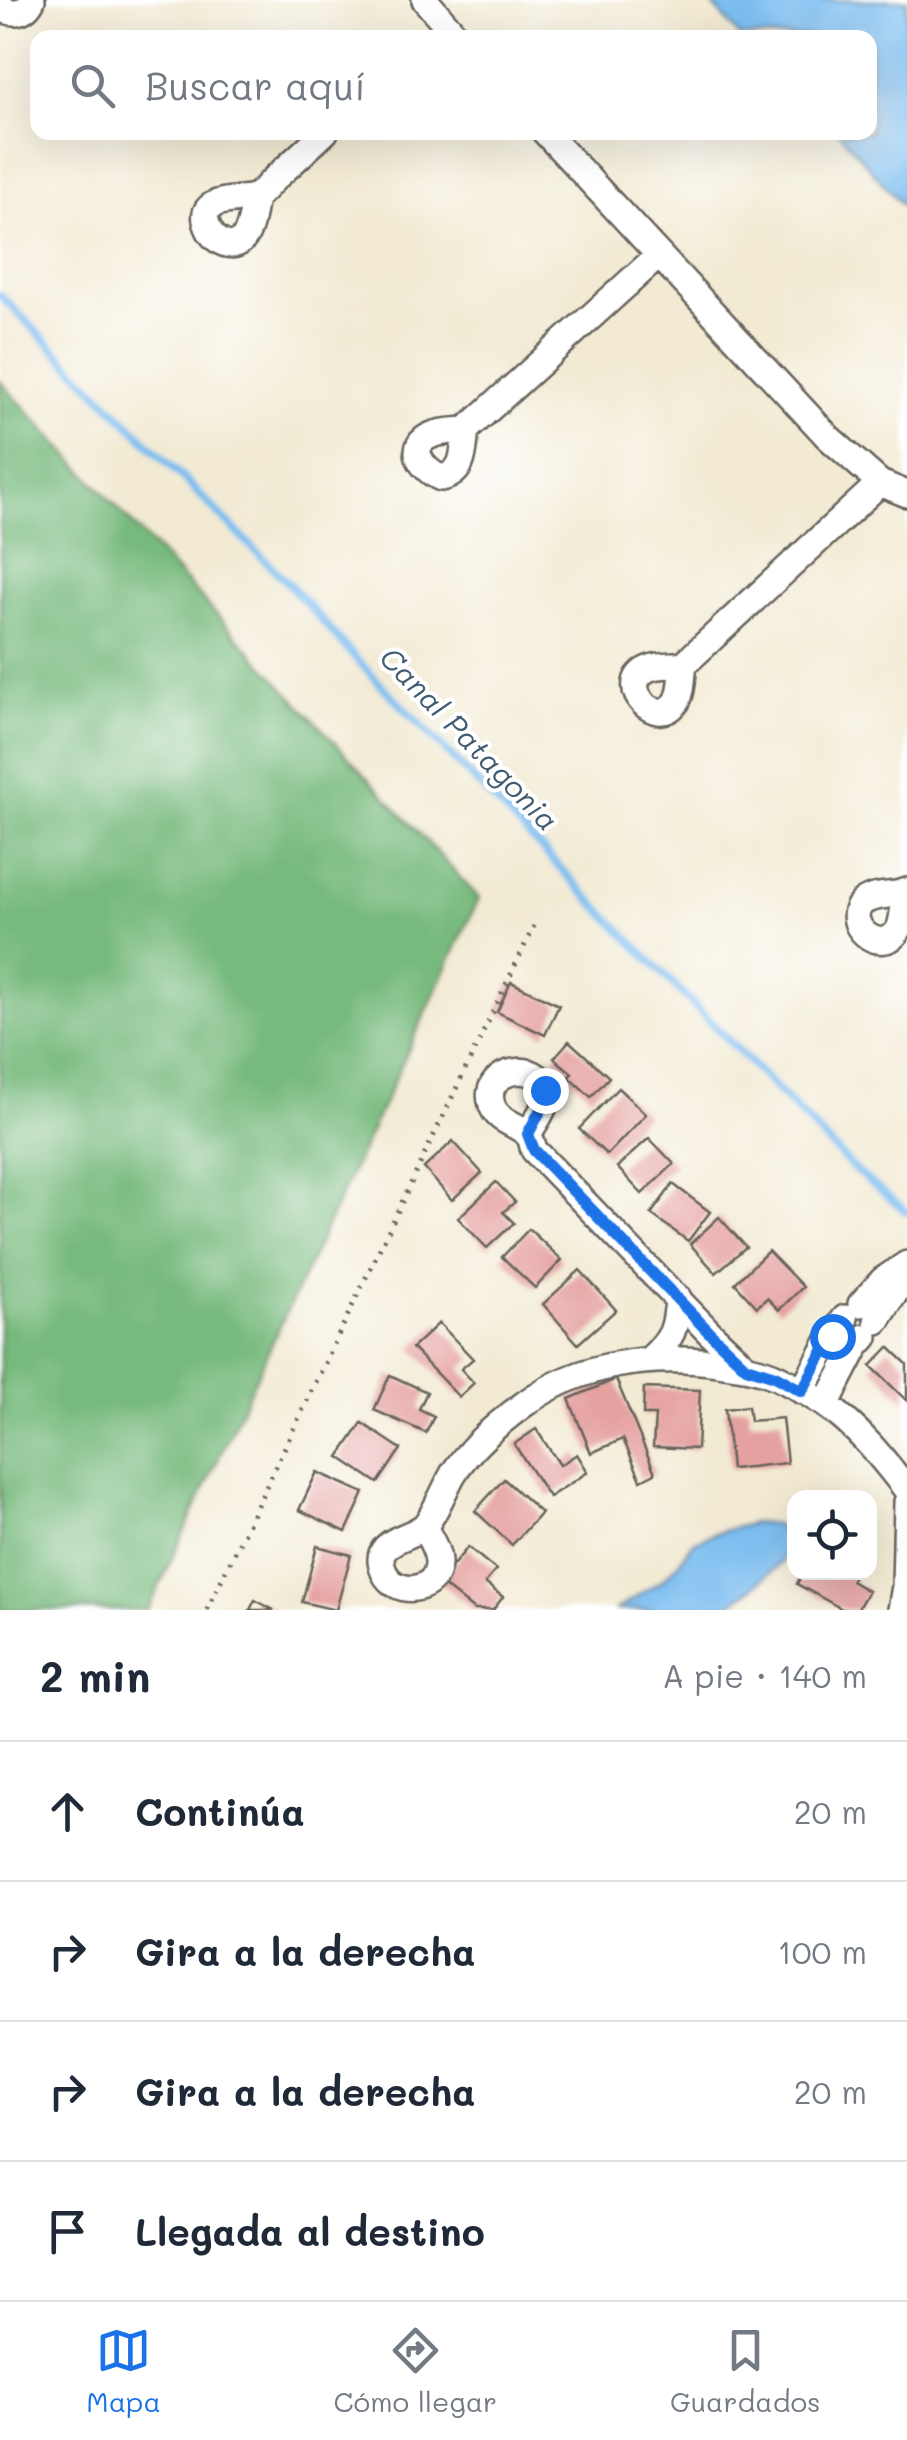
<!DOCTYPE html>
<html lang="es">
<head>
<meta charset="utf-8">
<style>
	:root { --surface:#fff; --page:#f6f6f7; --text:#1f2937; --muted:#747a83; --line:#e0e1e3; --accent:#1a73e8 }
	body { margin:0; font-family:Mali,sans-serif; background:var(--page); color:var(--text) }
	.controls { position:absolute; right:30px; bottom:30px; display:grid; overflow:hidden; border-radius:20px; box-shadow:0 10px 40px #0002 }
	.controls button { width:90px; height:90px; display:grid; place-items:center; padding:0; border:0; border-bottom:2px solid var(--line); background:var(--surface); color:var(--text); font:50px sans-serif }
	.stop { position:absolute; width:30px; height:30px; margin:-22px; border:8px solid #1a73e8; border-radius:50%; background:#fff }
	.stop.end { background:#1a73e8; border-color:#fff; box-shadow:0 2px 10px #0008 }
	.list { margin:0; padding:0; list-style:none }
	h2 { display:flex; justify-content:space-between; align-items:center; height:130px; margin:0; padding:0 40px; font-size:42px }
	h2 small { font-size:32px; font-weight:400; color:var(--muted) }
	.list li { display:grid; grid-template-columns:65px 1fr auto; gap:30px; align-items:center; box-sizing:border-box; height:140px; padding:0 40px; border-top:2px solid var(--line) }
	.list b { display:block; font-size:38px; white-space:nowrap }
	.list em { font-size:32px; font-style:normal; color:var(--muted) }
	.icon { flex:none; width:55px; height:55px; fill:none; stroke:currentColor; stroke-width:2; stroke-linecap:round; stroke-linejoin:round }
	.map { position:relative; flex:none; width:907px; height:1610px; overflow:hidden }
	.search { position:absolute; background:var(--surface); box-shadow:0 10px 40px #0002; left:30px; right:30px; top:30px; height:110px; display:flex; align-items:center; gap:25px; box-sizing:border-box; padding:0 35px; border-radius:20px; color:var(--muted); font-size:38px }
	.sheet { height:690px; background:var(--surface) }
	nav { display:flex; justify-content:space-around; align-items:center; box-sizing:border-box; height:140px; border-top:2px solid var(--line); background:var(--surface); font-size:28px; color:var(--muted) }
	nav a { display:grid; justify-items:center; gap:5px }
	nav .on { color:var(--accent) }
	.map>svg:first-child { display:block }
	.forest { fill:#77ba7d; stroke:#4a6b4c; stroke-width:2.5 }
	.water { fill:#7bbdf0; stroke:#4c6c86; stroke-width:2.5 }
	.lines { fill:none; stroke-linecap:round; stroke-linejoin:round }
	.stream { stroke:#7bbdf0; stroke-width:8 }
	.building { fill:#e5a1a0 }
	.street-casing { stroke:#67645c; stroke-width:30 }
	.path { stroke:#67645c; stroke-width:5; stroke-dasharray:2.5 8; stroke-linecap:butt }
	.street { stroke:#fff; stroke-width:25 }
	.route { stroke:#1a73e8; stroke-width:12 }
	.labels { text-anchor:middle; dominant-baseline:central; stroke-width:8; stroke-linejoin:round; paint-order:stroke }
	.water-label { font-size:30px; font-style:italic; fill:#425c71; stroke:#fff }
</style>
</head>
<body>
<div class="map">
<svg width="907" height="1610" viewBox="0 0 907 1610">
	<rect width="100%" height="100%" fill="#fff"/>
	<filter id="ink" filterUnits="userSpaceOnUse"><feTurbulence type="fractalNoise" baseFrequency=".01" numOctaves="2"/><feDisplacementMap in="SourceGraphic" scale="20" xChannelSelector="R" yChannelSelector="G"/><feConvolveMatrix kernelMatrix="1 2 1 2 8 2 1 2 1" color-interpolation-filters="sRGB"/></filter>
	<filter id="wash" filterUnits="userSpaceOnUse"><feTurbulence type="fractalNoise" baseFrequency=".0048" numOctaves="4" result="noise"/><feDisplacementMap in="SourceGraphic" scale="40" xChannelSelector="R" yChannelSelector="G"/><feGaussianBlur stdDeviation="2.25" result="paint"/><feColorMatrix in="noise" values="0 0 0 0 0 0 0 0 0 0 0 0 0 0 0 0 0 1.4 0 .05"/><feComposite in="paint" operator="in"/></filter>
	<g filter="url(#wash)">
		<rect width="100%" height="100%" fill="#f2ead3"/>
		<path class="forest" d="M0 381 479 898 148 1610H0Z"/>
		<path class="water" d="M709 0H907V211L839 133 870 132V38L740 37Z
			M753 1523C766 1523 777 1523 786 1533V1550L782 1562 747 1592 722 1610H616L663 1579 677 1565 693 1542 715 1533Z"/>
		<g class="lines">
			<path class="stream" d="M0 295 291 586 357 660 857 1172 907 1212"/>
		</g>
		<g id="blocks">
			<path class="building" d="M511 982 559 1005 545 1035 497 1012Z
				M569 1041 609 1077 591 1097 569 1077 572 1073 554 1058Z
				M618 1088 646 1114 607 1155 579 1129Z
				M649 1138 674 1164 642 1194 617 1167Z
				M453 1141 482 1173 452 1200 424 1168Z
				M496 1182 515 1202 503 1212 514 1223 487 1248 458 1218Z
				M673 1184 710 1212 688 1241 651 1214Z
				M719 1217 746 1247 716 1273 690 1244Z
				M529 1229 562 1260 535 1288 502 1257Z
				M768 1251 803 1287 779 1310 767 1298 757 1307 735 1283Z
				M580 1270 616 1310 578 1344 543 1304Z
				M439 1323 473 1359 461 1369 474 1383 459 1397 412 1348Z
				M889 1347 907 1364V1401L871 1366Z
				M390 1375 427 1392 419 1409 434 1416 426 1433 374 1410Z
				M616 1379 655 1473 641 1480 623 1439 591 1453 569 1399Z
				M644 1388 700 1390 697 1449 653 1447 655 1415H643Z
				M748 1406 750 1421 782 1418 787 1463 731 1469 725 1409Z
				M362 1423 401 1449 378 1483 339 1457Z
				M536 1429 560 1465 577 1454 588 1472 549 1497 514 1444Z
				M317 1472 364 1493 346 1532 299 1510Z
				M504 1479 541 1513 512 1545 475 1511Z
				M317 1546 351 1555 336 1610 302 1602Z
				M468 1547 496 1570 485 1583 503 1597 493 1610H474L439 1582Z
				M803 1572H856L851 1581 868 1591 857 1610H844L797 1584Z
				M255 1600 274 1610H250Z"/>
		</g>
	</g>
	<g filter="url(#ink)">
		<use href="#blocks" fill-opacity="0" stroke="#67645c" stroke-width="2.5"/>
		<g class="lines">
			<g class="street-casing">
				<path id="street" d="M425 0 458 38
					M0 7C12 15 25 14 32 0
					M545 132 828 437 880 483 907 494
					M255 197C252 213 251 250 226 244 219 242 212 236 209 229 192 194 242 203 256 196 262 193 268 185 273 180 291 164 308 148 325 132
					M466 430C463 450 466 473 441 478 422 470 405 446 432 435 442 431 455 431 466 430L658 256
					M684 664C682 675 683 695 675 704 656 727 619 689 644 671 654 664 672 666 684 664L880 483
					M905 894C903 905 904 923 897 932 879 956 842 923 862 903 874 893 893 897 907 891
					M528 1134C534 1124 544 1111 546 1099 550 1057 479 1066 492 1105 498 1123 518 1123 528 1135 532 1139 532 1145 534 1150L709 1332 746 1367
					M861 1304 883 1280 907 1264
					M877 1321 907 1274
					M650 1359C673 1338 676 1329 678 1298
					M802 1391 832 1336 845 1318
					M826 1405 856 1347 865 1337
					M424 1527C429 1537 438 1550 438 1562 439 1592 396 1598 384 1572 370 1540 409 1539 423 1527 432 1520 446 1486 453 1474 470 1447 497 1424 523 1405 579 1363 650 1354 718 1363 738 1366 758 1368 777 1377 792 1384 809 1394 823 1403 857 1426 883 1459 907 1490
					M901 1610 905 1586 907 1502"/>
			</g>
			<path class="path" d="M207 1610 534 926"/>
			<use href="#street" class="street"/>
		</g>
	</g>
	<g class="lines" filter="url(#ink)">
		<path class="route" d="M545 1090 546 1100 528 1134 534 1150 709 1332 746 1367 775 1376 802 1391 832 1336"/>
	</g>
	<g class="labels">
		<g class="water-label">
			<text transform="translate(470 738) rotate(46)">Canal Patagonia</text>
		</g>
	</g>
</svg>
<div class="controls">
<button><svg class="icon" aria-label="locate" viewBox="0 0 24 24"><circle cx="12" cy="12" r="6"/><path d="M12 2v4M12 18v4M2 12h4M18 12h4"/></svg></button>
</div>
<div class="stop" style="left:832px;top:1336px"></div>
<div class="stop end" style="left:545px;top:1090px"></div>
<div class="search"><svg class="icon" aria-label="search" viewBox="0 0 24 24"><circle cx="10" cy="10" r="6"/><path d="M15 15l6 6"/></svg>Buscar aquí</div>
</div>
<section class="sheet">
<h2>2 min<small>A pie · 140 m</small></h2>
<ul class="list">
<li><svg class="icon" aria-label="ahead" viewBox="0 0 24 24"><path d="M12 20V5M6 11l6-6 6 6"/></svg><div><b>Continúa</b></div><em>20 m</em></li>
<li><svg class="icon" aria-label="right" viewBox="0 0 24 24"><path d="M7 20v-9h11M14 6l5 5-5 5"/></svg><div><b>Gira a la derecha</b></div><em>100 m</em></li>
<li><svg class="icon" aria-label="right" viewBox="0 0 24 24"><path d="M7 20v-9h11M14 6l5 5-5 5"/></svg><div><b>Gira a la derecha</b></div><em>20 m</em></li>
<li><svg class="icon" aria-label="arrive" viewBox="0 0 24 24"><path d="M6 21V4h12l-3 4 3 4H6"/></svg><div><b>Llegada al destino</b></div></li>
</ul>
</section>
<nav>
<a class="on"><svg class="icon" aria-label="map" viewBox="0 0 24 24"><path d="M3 6l6-2 6 2 6-2v14l-6 2-6-2-6 2zM9 4v14M15 6v14"/></svg>Mapa</a>
<a><svg class="icon" aria-label="directions" viewBox="0 0 24 24"><path d="M12 3l9 9-9 9-9-9zM9 14v-3h6M13 9l2 2-2 2"/></svg>Cómo llegar</a>
<a><svg class="icon" aria-label="saved" viewBox="0 0 24 24"><path d="M7 4h10v16l-5-4-5 4z"/></svg>Guardados</a>
</nav>
</body>
</html>
